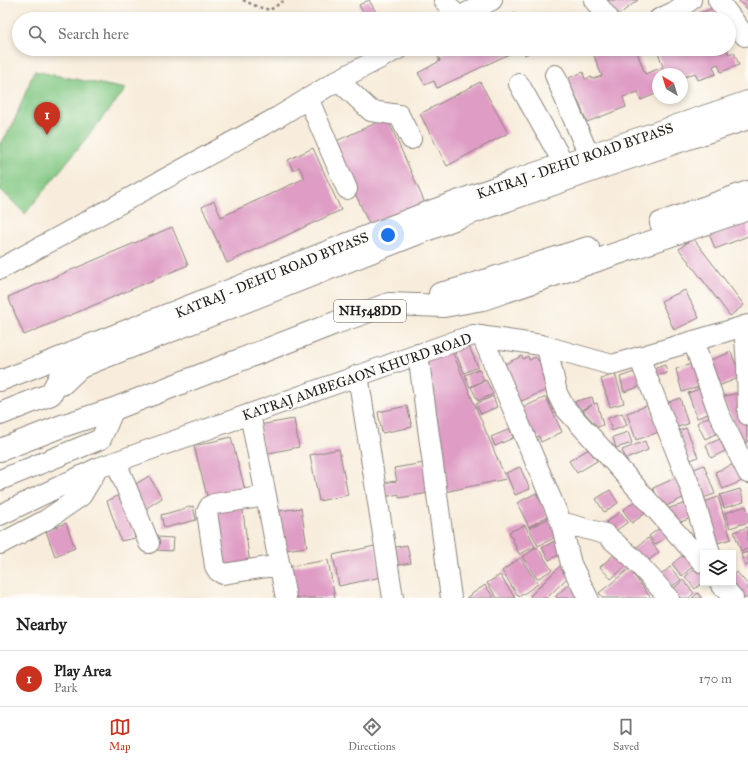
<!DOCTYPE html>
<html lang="en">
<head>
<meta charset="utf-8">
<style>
	:root { --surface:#fff; --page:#f6f6f6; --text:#222; --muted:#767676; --line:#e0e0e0; --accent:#c8321e }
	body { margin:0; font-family:"IM FELL Great Primer",serif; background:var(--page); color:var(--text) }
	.controls { position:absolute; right:12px; bottom:12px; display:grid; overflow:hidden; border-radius:0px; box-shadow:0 2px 6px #0003 }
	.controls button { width:36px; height:36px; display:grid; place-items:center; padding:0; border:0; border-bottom:1px solid var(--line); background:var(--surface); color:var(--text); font:20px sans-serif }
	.compass { position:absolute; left:652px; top:68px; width:36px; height:36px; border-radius:50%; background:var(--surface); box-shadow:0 2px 6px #0003; rotate:322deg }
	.you { position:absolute; left:388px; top:235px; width:14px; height:14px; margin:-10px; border:3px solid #fff; border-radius:50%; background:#1a73e8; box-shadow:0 0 0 6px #1a73e833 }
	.badge { display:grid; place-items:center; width:26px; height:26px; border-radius:50%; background:var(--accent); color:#fff; font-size:13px; font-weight:700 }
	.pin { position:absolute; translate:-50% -33px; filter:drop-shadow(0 1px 2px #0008) }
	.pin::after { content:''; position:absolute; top:21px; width:14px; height:12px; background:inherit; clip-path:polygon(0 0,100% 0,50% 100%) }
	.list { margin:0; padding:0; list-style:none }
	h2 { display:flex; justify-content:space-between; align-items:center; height:52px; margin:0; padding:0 16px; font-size:17px }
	h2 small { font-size:13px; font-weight:400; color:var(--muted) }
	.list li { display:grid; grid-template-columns:26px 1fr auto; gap:12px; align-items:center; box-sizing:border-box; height:56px; padding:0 16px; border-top:1px solid var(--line) }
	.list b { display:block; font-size:15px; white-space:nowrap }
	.list p { margin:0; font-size:13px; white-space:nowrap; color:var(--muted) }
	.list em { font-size:13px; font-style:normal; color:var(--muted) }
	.icon { flex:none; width:22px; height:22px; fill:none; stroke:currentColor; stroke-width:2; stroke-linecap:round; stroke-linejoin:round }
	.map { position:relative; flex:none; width:748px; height:598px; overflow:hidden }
	.search { position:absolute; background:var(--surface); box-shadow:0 2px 6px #0003; left:12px; right:12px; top:12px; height:44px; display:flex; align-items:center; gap:10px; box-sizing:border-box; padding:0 14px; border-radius:22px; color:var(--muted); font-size:15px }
	.sheet { height:108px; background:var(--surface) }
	nav { display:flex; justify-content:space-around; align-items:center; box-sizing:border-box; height:56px; border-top:1px solid var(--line); background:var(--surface); font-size:11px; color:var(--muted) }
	nav a { display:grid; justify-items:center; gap:2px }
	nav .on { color:var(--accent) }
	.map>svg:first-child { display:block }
	.green { fill:#82c883; stroke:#4f7250 }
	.building { fill:#df9cc5 }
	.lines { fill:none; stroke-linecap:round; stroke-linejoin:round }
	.minor-casing { stroke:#8a847c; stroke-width:22 }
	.highway-casing { stroke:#8a847c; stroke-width:24 }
	.path { stroke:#8a847c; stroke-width:2.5; stroke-dasharray:3 3; stroke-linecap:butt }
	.minor { stroke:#fff; stroke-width:20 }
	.highway { stroke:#fff; stroke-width:22 }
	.labels { text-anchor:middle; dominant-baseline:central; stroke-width:3; stroke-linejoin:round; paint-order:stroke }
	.shield { fill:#fdfcf7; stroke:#605f5e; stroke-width:1 }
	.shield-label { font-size:13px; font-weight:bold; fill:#1c1c1c }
	.street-label { font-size:14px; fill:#1c1c1c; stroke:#fdfcf7 }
</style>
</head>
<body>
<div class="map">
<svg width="748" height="598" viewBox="0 0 748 598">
	<rect width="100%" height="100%" fill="#fdfcf7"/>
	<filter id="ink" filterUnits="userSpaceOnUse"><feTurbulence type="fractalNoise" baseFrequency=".025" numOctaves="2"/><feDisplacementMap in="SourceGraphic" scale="8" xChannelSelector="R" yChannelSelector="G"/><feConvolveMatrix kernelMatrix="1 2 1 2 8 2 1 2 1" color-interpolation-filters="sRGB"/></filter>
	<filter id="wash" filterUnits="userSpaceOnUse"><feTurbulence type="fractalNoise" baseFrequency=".012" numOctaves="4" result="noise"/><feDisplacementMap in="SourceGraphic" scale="16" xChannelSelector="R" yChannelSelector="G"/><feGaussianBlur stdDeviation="0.9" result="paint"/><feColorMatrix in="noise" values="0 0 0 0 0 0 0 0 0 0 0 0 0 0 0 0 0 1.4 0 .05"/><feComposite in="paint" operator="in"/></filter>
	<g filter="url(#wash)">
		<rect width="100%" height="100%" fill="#f8eddc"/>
		<path class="green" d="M34 71 126 89 25 214 0 189V145L13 124Z"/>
		<g id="blocks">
			<path class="building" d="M369 0 380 19H367L359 5Z
				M604 0H638L617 16Z
				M738 0H748V10Z
				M718 6 722 19H702L700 13Z
				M515 13 518 19H504Z
				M451 49H520L437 88 434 81 425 85 418 73 440 61 438 56Z
				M522 49H536L525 55Z
				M604 49H636L645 74 663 67 657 49H727L729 54 734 52 739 65 721 72 718 64 713 66 716 74 698 80 695 73 682 78V74H658V81L654 83 658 93 641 100 638 92 623 97 626 107 587 122 576 96 569 99 564 87 572 84 569 78 583 72 585 79 592 77V79L602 76 593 53Z
				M480 82 508 133 447 166 420 114Z
				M387 118 425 203 371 228 332 143Z
				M313 148 341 210 227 263 202 207 214 201 221 217 305 178 299 167 293 170 288 160Z
				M748 217V236L715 249 709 233Z
				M172 227 188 265 24 335 8 297Z
				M693 238 744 305 730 316 679 249Z
				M685 290 699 318 674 330 661 301Z
				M468 344 478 367 464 373 454 350Z
				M452 351 506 479 444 492 424 360Z
				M731 352 741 377 716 387 706 362Z
				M522 356 523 359 528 356 529 360 536 357 538 361 543 358 548 389 515 404 498 367Z
				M698 362 705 385 682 392 676 369Z
				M665 365 667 373 655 376 652 369Z
				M479 369 484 380 470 387 465 375Z
				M637 371 642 386 624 392 620 377Z
				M615 374 624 403 610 407 601 379Z
				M486 380 493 394 478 401 471 387Z
				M703 388 711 413 697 418 688 393Z
				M746 391 747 442 739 443 736 425 721 397Z
				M493 396 497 407 481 414 476 404Z
				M546 397 562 432 541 442 539 436 533 439 519 409Z
				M592 397 594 404 597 403 603 425 598 427 583 411 592 405 577 412 574 409 576 401Z
				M680 398 688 424 671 429 663 404Z
				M649 405 659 432 636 440 627 413Z
				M407 406 412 427 382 433 378 412Z
				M622 413 627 425 612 431 608 418Z
				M714 414 722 431 705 439 697 423Z
				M294 419 299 447 264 454 259 425Z
				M686 428 698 457 684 463 671 434Z
				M510 429 513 438 495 446 491 437Z
				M628 432 632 443 616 448 613 437Z
				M231 437 245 490 208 500 194 446Z
				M720 439 725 451 711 458 706 445Z
				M645 441 648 450 626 459 622 450Z
				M339 449 348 495 319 501 310 455Z
				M589 449 597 461 577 473 569 461Z
				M424 463 429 493 399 498V494L384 497 382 483 397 481 394 468Z
				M734 464 742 481 723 489 715 472Z
				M704 465 715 494 700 499 689 471Z
				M520 467 530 489 515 495 506 473Z
				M149 476 162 498 145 509 131 487Z
				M680 476 689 495 662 508 653 488Z
				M740 489 744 502 724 508 720 495Z
				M610 490 618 503 604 512 596 499Z
				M124 493 135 538 121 541 107 501Z
				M536 493 548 516 529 527 517 503Z
				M718 497 731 539 714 544 701 503Z
				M638 499 647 512 632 523 623 510Z
				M687 503 692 518 674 524 669 508Z
				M242 504 250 565 219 569 212 508Z
				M193 506 196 520 164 528 161 515Z
				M746 506 748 512V522L730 528 725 513Z
				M301 508 307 547 278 551 272 512Z
				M620 512 628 522 614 532 606 522Z
				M549 518 558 536 538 546 529 528Z
				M66 523 75 548 55 556 46 531Z
				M525 525 535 547 519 554 509 532Z
				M662 526 669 535 655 545 649 536Z
				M748 527V549L741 551 734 532Z
				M157 537 173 538 172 551 156 550Z
				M648 538 659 552 644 564 633 550Z
				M558 539 565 552 549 560 542 548Z
				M407 545 411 563 393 566 390 548Z
				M375 546 381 577 339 586 333 555Z
				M537 547 552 570 537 579 522 557Z
				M688 551 698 562 682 576 672 564Z
				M748 552V565L745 566 741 554Z
				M616 553 627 565 611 579 600 567Z
				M520 558 538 584 519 597 502 571Z
				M328 560 335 598H291L286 567Z
				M563 563 572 573 547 598H532L530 596Z
				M698 565 703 570V582L695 589 685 577Z
				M670 567 681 580 666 591 656 579Z
				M629 569 651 598H603L599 593Z
				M737 572 748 585V598H738L733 583V575Z
				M500 575 515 598H497L487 583Z
				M683 580 694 593 689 598H676L670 592Z
				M569 584 582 596 580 598H557L556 596Z
				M485 585 494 598H466Z
				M698 593 702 598H692Z"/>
		</g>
	</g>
	<g filter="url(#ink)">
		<use href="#blocks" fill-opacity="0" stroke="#8a847c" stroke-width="1"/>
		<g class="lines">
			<g class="minor-casing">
				<path id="minor" d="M444 0 458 18
					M594 0 609 19
					M718 0 745 36
					M455 19 492 0
					M659 19 674 12 691 0
					M555 75 589 156
					M338 80 371 111 399 115 411 139
					M519 84 564 164
					M308 98 347 189
					M0 269 278 117 338 80 398 49
					M744 326 747 365 748 415
					M482 336 561 522 571 564 588 598
					M693 341 719 414 748 473
					M547 347 557 393 564 407 612 460 703 563
					M418 354 451 598
					M639 357 691 489 710 553
					M358 375 393 598
					M0 381 76 351
					M250 414 286 598
					M116 462 149 543
					M0 480 101 439 114 409
					M266 496 214 504 210 506 207 512 215 566 218 571 223 574 279 565
					M0 515 98 468 473 335 541 345 612 365 748 325
					M561 522 605 534 632 557 669 598
					M0 544 46 520 81 496 98 468
					M720 583 733 598"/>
			</g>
			<g class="highway-casing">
				<path id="highway" d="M661 223 748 192
					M440 294 456 290 588 248
					M62 384 79 368 89 363 459 217 602 167 748 118
					M0 414 51 394 68 361 76 351 422 215 514 181 748 102
					M0 450 62 426 114 409 199 376 335 323 389 304 444 306 483 299 748 209"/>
			</g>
			<path class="path" d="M243 0 258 7 270 10 285 0"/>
			<use href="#minor" class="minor"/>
			<use href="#highway" class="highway"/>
		</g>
	</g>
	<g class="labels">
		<rect class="shield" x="334" y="300" width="72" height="22" rx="3"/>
		<g class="shield-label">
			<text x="370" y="311">NH548DD</text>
		</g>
		<g class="street-label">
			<text transform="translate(575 161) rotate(-19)">KATRAJ - DEHU ROAD BYPASS</text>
			<text transform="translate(272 275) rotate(-22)">KATRAJ - DEHU ROAD BYPASS</text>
			<text transform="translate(357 377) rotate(-19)">KATRAJ AMBEGAON KHURD ROAD</text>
		</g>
	</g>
</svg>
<div class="controls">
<button><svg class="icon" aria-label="layers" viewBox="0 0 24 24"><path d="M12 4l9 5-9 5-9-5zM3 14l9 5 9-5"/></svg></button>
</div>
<svg class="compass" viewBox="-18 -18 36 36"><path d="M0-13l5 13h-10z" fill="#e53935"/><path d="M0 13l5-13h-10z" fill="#767676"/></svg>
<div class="you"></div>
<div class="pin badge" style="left:47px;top:135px">1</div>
<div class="search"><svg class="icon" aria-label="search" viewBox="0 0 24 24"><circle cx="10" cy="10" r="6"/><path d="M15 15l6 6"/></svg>Search here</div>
</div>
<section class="sheet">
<h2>Nearby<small></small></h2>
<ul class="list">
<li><span class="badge">1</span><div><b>Play Area</b><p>Park</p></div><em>170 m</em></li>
</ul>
</section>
<nav>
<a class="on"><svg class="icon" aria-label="map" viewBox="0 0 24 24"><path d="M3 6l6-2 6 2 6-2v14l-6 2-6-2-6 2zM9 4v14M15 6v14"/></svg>Map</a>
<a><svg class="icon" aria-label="directions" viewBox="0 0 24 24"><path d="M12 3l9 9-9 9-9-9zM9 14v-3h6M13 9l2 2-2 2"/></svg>Directions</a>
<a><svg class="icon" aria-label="saved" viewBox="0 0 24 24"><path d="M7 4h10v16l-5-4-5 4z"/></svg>Saved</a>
</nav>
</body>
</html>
